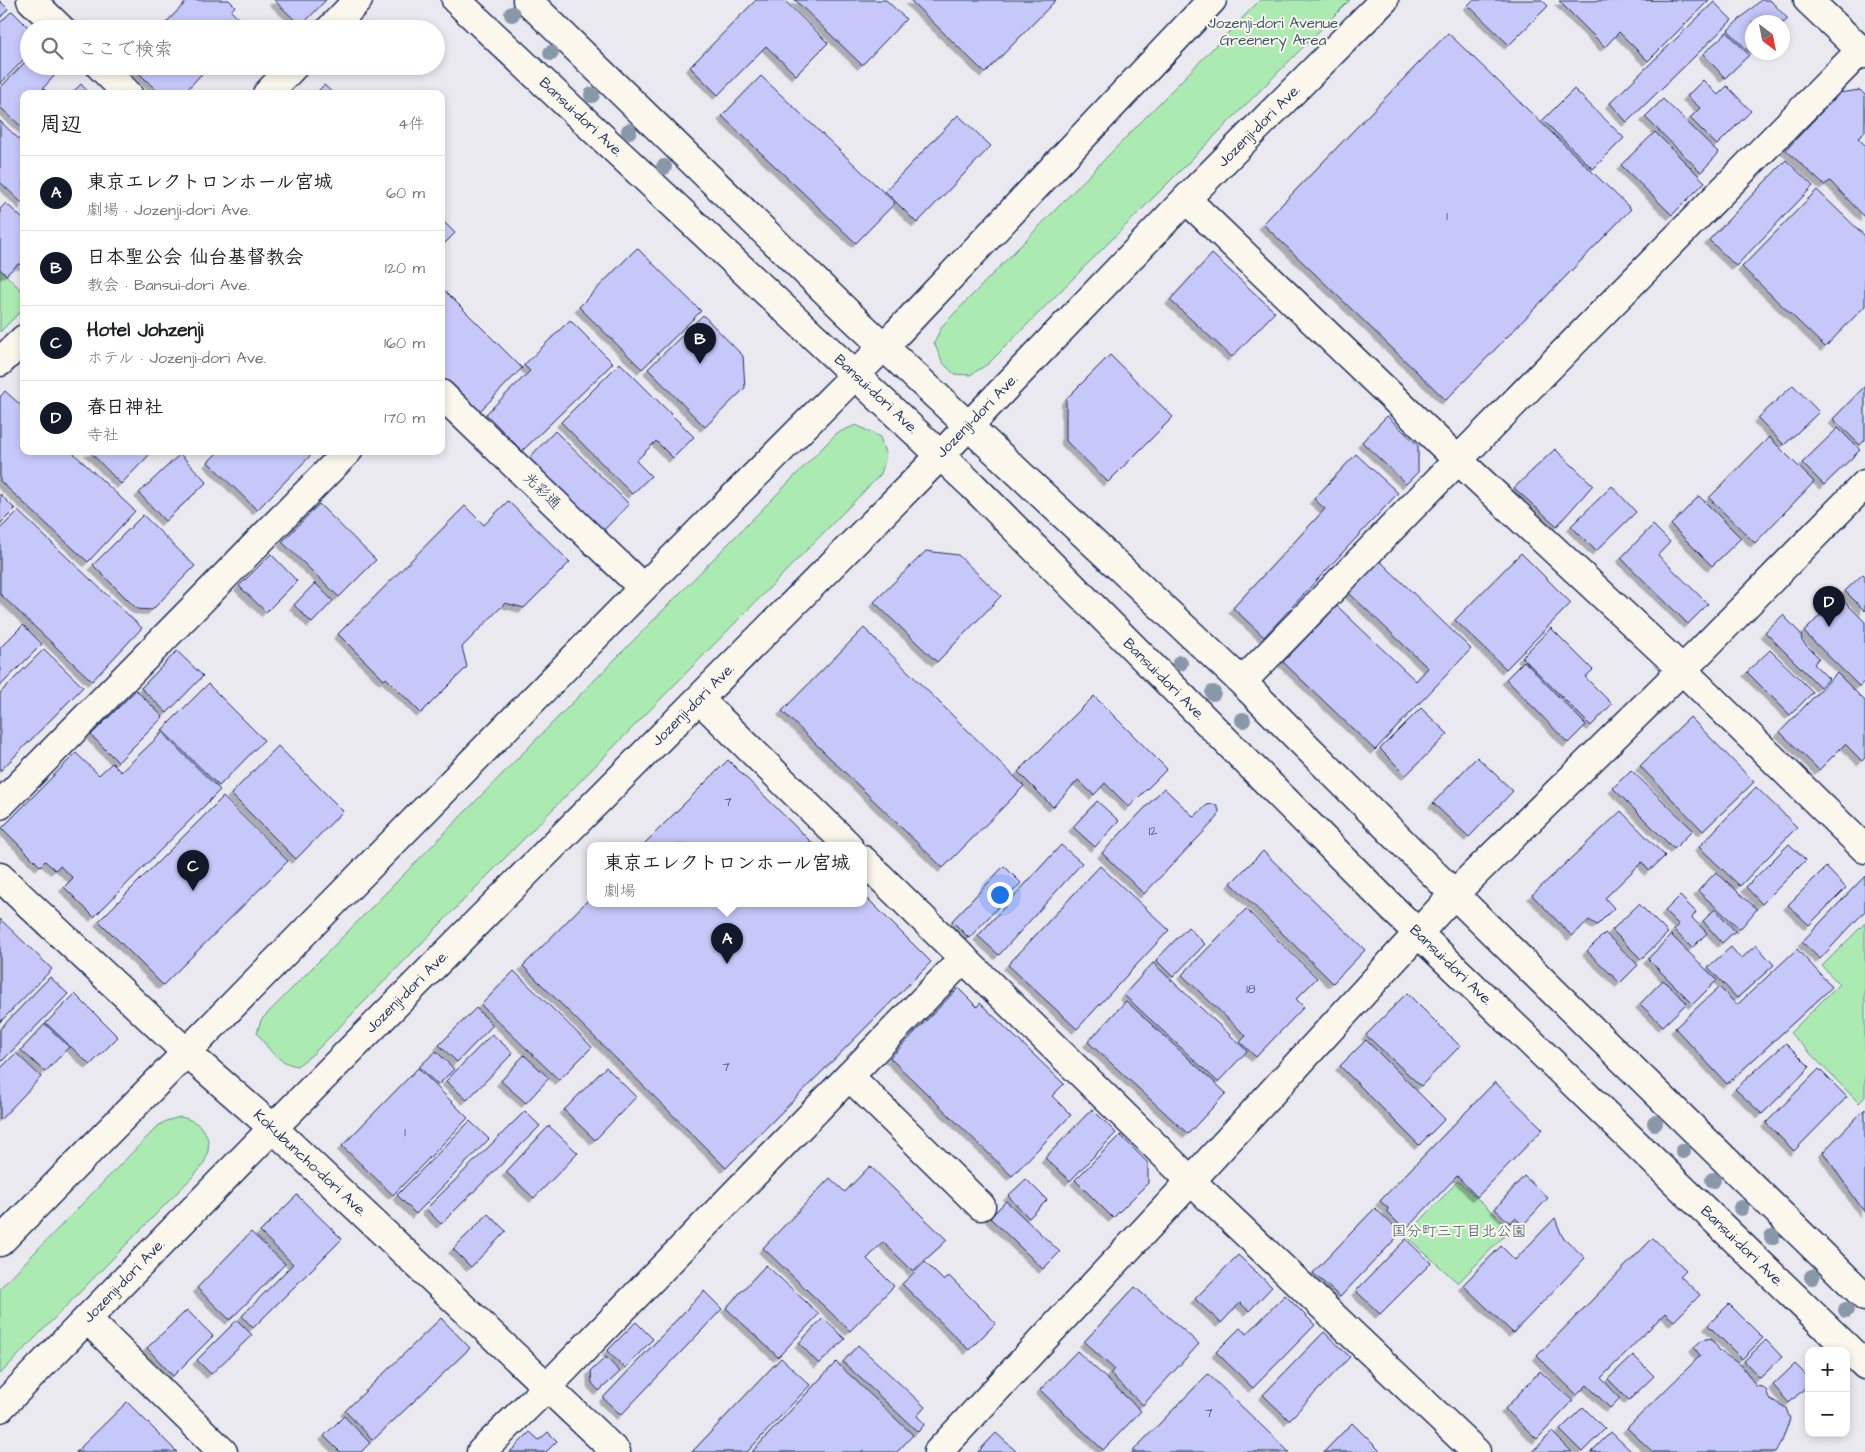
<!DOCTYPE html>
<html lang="ja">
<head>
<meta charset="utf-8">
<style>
	:root { --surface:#fff; --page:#f6f6f6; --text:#202124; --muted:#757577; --line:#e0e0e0; --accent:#111827 }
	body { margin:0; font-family:"Architects Daughter","Klee One",sans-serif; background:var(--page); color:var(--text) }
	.controls { position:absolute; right:15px; bottom:15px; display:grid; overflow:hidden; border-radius:10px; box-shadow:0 2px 8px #0003 }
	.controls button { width:45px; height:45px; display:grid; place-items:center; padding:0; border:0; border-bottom:1px solid var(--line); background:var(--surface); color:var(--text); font:25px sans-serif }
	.compass { position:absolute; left:1745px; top:15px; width:45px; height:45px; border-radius:50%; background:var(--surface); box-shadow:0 2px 8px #0003; rotate:148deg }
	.you { position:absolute; left:999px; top:894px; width:18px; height:18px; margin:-12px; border:4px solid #fff; border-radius:50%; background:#1a73e8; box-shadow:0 0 0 8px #1a73e833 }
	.badge { display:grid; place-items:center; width:32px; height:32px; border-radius:50%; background:var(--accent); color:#fff; font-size:16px; font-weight:700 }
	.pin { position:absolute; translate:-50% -41px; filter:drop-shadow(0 1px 2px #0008) }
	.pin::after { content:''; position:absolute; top:26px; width:18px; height:15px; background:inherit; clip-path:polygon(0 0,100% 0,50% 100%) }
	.popup { position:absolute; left:587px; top:842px; width:280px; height:65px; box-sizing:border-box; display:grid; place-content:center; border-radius:10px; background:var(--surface); filter:drop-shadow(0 1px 4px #0005); font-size:16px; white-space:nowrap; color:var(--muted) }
	.popup b { font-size:19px; color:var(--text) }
	.popup::after { content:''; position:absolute; left:50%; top:100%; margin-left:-10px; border:10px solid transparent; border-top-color:var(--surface) }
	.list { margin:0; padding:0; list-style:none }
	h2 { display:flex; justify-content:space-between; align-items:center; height:65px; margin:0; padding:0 20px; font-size:21px }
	h2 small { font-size:16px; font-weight:400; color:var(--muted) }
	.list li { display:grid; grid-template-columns:32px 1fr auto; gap:15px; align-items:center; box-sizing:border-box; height:75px; padding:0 20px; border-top:1px solid var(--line) }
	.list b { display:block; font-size:19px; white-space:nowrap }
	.list p { margin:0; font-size:16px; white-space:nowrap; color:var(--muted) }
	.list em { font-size:16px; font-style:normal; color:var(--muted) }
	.icon { flex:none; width:28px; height:28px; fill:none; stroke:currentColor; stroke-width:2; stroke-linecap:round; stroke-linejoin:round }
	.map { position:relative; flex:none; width:1865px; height:1452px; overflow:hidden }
	.search { position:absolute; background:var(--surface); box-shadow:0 2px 8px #0003; left:20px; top:20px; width:425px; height:55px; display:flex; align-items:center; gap:12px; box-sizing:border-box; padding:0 18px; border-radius:28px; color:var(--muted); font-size:19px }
	.panel { position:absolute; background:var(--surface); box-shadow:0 2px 8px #0003; left:20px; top:90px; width:425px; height:365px; border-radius:10px }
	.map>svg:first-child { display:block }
	.green { fill:#abebb2; stroke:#638d88 }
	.building { fill:#c6c8fa; stroke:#1b2f5e; filter:url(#shadow) }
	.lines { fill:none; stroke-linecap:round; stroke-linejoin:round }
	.minor-casing { stroke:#1b2f5e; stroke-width:31 }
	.minor { stroke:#fbf7ec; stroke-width:28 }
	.tree { fill:#8998a9 }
	.labels { text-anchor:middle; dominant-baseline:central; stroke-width:4; stroke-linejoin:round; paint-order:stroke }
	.number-label { font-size:12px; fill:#465585 }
	.park-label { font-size:15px; fill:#38556f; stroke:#fbf7ec }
	.street-label { font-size:15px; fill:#1b2f5e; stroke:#fbf7ec }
</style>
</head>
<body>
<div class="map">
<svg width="1865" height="1452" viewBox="0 0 1865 1452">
	<defs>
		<filter id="shadow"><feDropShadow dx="-4.5" dy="4.5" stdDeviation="0" flood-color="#0004"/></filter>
	</defs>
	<rect width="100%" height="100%" fill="#ebe9f0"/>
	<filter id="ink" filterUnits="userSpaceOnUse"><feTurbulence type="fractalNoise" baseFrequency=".02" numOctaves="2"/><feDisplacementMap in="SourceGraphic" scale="10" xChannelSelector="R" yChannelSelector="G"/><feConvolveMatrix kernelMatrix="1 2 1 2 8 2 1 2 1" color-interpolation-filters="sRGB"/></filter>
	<g filter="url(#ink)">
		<path class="green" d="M1260 0H1350L988 364 970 375 954 374 943 363 934 343 942 326Z
			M0 269 24 293V308L0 332Z
			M856 425 880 437 886 456 881 474 313 1054 297 1066C275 1061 270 1050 257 1033L261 1020 837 433Z
			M1865 923V1097L1859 1103 1790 1033 1839 984 1822 966Z
			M180 1117C208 1122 216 1145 201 1168L0 1374V1288L158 1126 166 1121Z
			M1458 1181 1511 1229 1458 1283 1406 1236Z"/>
		<path class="building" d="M188 0H229L235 6 231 11 247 27 246 29H160Z
			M274 0H326L301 26Z
			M756 0H784L828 43 796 75 766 46 718 95 690 67Z
			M795 0H886L906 19 862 65Z
			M910 0H1056L985 73Z
			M1473 0H1542L1548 6 1509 45 1468 5Z
			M1709 0 1648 61 1619 32 1605 47 1559 1Z
			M1761 0H1770L1788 19 1782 24V22H1752V52L1751 54 1728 30Z
			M0 1 8 9 0 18Z
			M1714 2 1732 20 1627 122 1610 103Z
			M12 11 30 29H29V54L0 84V23Z
			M1727 32 1749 55 1725 78 1703 54Z
			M1448 33 1631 209 1446 400 1263 224Z
			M29 58V66H51L58 72 43 88 49 94H24V129L0 107V88Z
			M132 66H209L183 94H160Z
			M761 76 895 203 856 243 722 116Z
			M1703 80 1718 95 1727 86 1751 111 1717 145 1690 118 1700 108 1687 96Z
			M81 84 90 94H71Z
			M324 85 334 94H315Z
			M1574 89 1624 138 1593 169 1543 120Z
			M1860 90 1865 95V132L1858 138 1865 145V217L1830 181 1824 185 1786 150 1839 93Z
			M1663 99 1719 153 1701 172 1645 117Z
			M958 115 991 146 917 223 885 191Z
			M0 121 24 144V205L0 182Z
			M1655 132 1705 182 1672 215 1621 165Z
			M1786 160 1813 186 1736 266 1709 240Z
			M1817 190 1865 236V306L1825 347 1742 267Z
			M6 203 24 220V265L18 264 6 275 0 269V209Z
			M441 219 455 233 441 247Z
			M637 248 701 311 642 369 579 307Z
			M1212 254 1275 312 1232 357 1170 300Z
			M441 287 522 368 478 413 441 377Z
			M703 315 743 356 745 388 705 427 648 369Z
			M570 320 613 363 522 451 486 414 530 371 524 365Z
			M1110 355 1173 417 1108 482 1066 441V399Z
			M620 363 694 437 673 458 656 441 636 461 651 476 632 494 561 422Z
			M1793 385 1819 412 1784 445 1758 418Z
			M1865 386V440L1860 445 1833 419Z
			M5 391 24 408V451H71L135 511 88 562 0 481V397Z
			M1387 416 1418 445V472L1406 484 1362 442Z
			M1838 428 1860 450 1824 485 1802 463Z
			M555 431 629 504 602 532 528 459Z
			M1769 437 1814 482 1755 543 1709 498Z
			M1555 449 1593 485 1557 526 1514 488Z
			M89 451H153L121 484Z
			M219 451H315L257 510 208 462Z
			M180 454 207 482 165 521 139 493Z
			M1356 454 1398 493 1264 637 1233 608 1325 509 1314 499Z
			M1612 486 1636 512 1596 551 1571 526Z
			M0 494 15 509 0 524Z
			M1699 496 1741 538 1712 566 1671 525Z
			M508 501 570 562 524 608 505 603 462 647 467 667 421 713 386 678 384 680 338 634 465 506 484 525Z
			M319 504 376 560 339 597 282 542Z
			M18 511 142 628 92 681 0 594V529Z
			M143 515 195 566 152 610 137 609 93 565Z
			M1653 525 1670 542 1658 555 1708 604 1688 624 1621 558Z
			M926 551 958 555 1001 596 937 662 874 602Z
			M1521 553 1571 603 1506 669 1455 620Z
			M271 554 297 581 266 612 239 586Z
			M1379 560 1471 649 1375 750 1283 662 1337 606 1416 681 1428 668 1348 592Z
			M1863 574 1865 576V611L1845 591Z
			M315 583 333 601 312 623 294 605Z
			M1839 596 1865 622V681L1859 686 1804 632Z
			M1783 615 1801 634 1802 641 1819 658 1814 664 1829 679 1820 687 1765 632Z
			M23 625 42 644 0 686V648Z
			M864 628 1024 786 943 868 782 711Z
			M1551 628 1593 670 1585 677 1612 704 1591 726 1522 657Z
			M44 649 83 687 0 771V693Z
			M1770 650 1813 692 1790 715 1747 672Z
			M177 651 203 676 167 713 141 688Z
			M1524 661 1586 725 1568 743 1506 679Z
			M1837 673 1865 701V758L1862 761 1845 744 1819 770 1780 732Z
			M208 684 264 740 219 786 162 730Z
			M136 690 163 717 118 762 91 735Z
			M1094 696 1167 769 1129 807 1105 783 1094 795 1078 780 1053 807 1018 772Z
			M1421 708 1448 734 1406 775 1380 749Z
			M1690 717 1754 782 1703 831 1640 766Z
			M162 733 220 790 94 917 64 887 73 878 60 866 55 870 45 861 40 866 2 828 76 753 99 775 112 763 121 772Z
			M278 746 343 811 296 859 231 794Z
			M1477 757 1513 791 1469 837 1433 803Z
			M728 760 814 845H643Z
			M1631 770 1693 830 1674 849 1613 788Z
			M1756 787 1797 827 1740 886 1699 847Z
			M1164 788 1194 817 1207 805 1212 804 1217 806 1219 810 1218 817 1144 894 1102 853Z
			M223 797 288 861 163 985 99 921Z
			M1097 801 1119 821 1095 847 1073 827Z
			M1621 811 1665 856 1649 871 1642 862 1605 898 1614 908 1597 925 1589 920 1572 936 1532 895Z
			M1789 844 1806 860 1762 904 1746 887Z
			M1061 845 1082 863 999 955 978 936Z
			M1263 851 1365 950 1333 983 1231 883Z
			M1004 866 1021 883 969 938 952 921Z
			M1100 866 1169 930 1077 1029 1008 965Z
			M1826 867 1846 888 1809 925 1788 905Z
			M1716 872 1757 909 1740 929 1698 891Z
			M1865 876V911L1820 959 1802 942Z
			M863 894 931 962 726 1168 523 966 591 897V903H863Z
			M1680 896 1696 912 1692 918 1707 933 1692 948 1674 930 1679 925 1665 911Z
			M1639 904 1668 933 1641 959 1612 930Z
			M1246 909 1317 978 1296 999 1304 1007 1256 1057 1240 1042 1246 1036 1182 975Z
			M1715 909 1735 931 1722 943 1703 921Z
			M0 919 52 969 0 1022Z
			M1188 927 1205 944 1173 977 1156 960Z
			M1605 933 1638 965 1620 983 1587 951Z
			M1671 935 1717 980 1693 1004 1648 959Z
			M1756 945 1774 965 1737 998 1708 967 1731 947 1741 959Z
			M1797 949 1832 987 1727 1084 1675 1028 1719 987 1737 1005Z
			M1153 963 1247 1051 1218 1082 1124 995Z
			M514 971 592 1047 559 1080 481 1005Z
			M50 977 68 994 0 1063V1029Z
			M1663 980 1687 1003 1663 1026 1640 1004Z
			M958 988 977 1007 980 1003 1064 1084 1052 1096 1071 1115 1012 1176 890 1058Z
			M1407 993 1460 1046 1421 1086 1366 1035Z
			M75 994 118 1037 90 1065 46 1023Z
			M1126 1001 1226 1093 1188 1134 1088 1042Z
			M476 1008 493 1025 457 1062 439 1045Z
			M45 1024 69 1047 45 1072 21 1050Z
			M492 1034 513 1053 467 1100 446 1081Z
			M1366 1040 1445 1119 1419 1145 1340 1066Z
			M1786 1043 1810 1067 1762 1114 1735 1089Z
			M436 1051 454 1069 438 1085 419 1067Z
			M16 1053 41 1077 0 1120V1069Z
			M524 1055 549 1078 526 1103 501 1081Z
			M606 1067 636 1097 595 1140 564 1110Z
			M418 1068 468 1118 393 1195 342 1146Z
			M1819 1069 1847 1097 1794 1151 1766 1123Z
			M1495 1082 1543 1129 1477 1197 1457 1176 1405 1230 1387 1212 1388 1208 1380 1201Z
			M1092 1109 1116 1133 1070 1181 1045 1158Z
			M1865 1109V1213L1823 1152Z
			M525 1111 540 1126 441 1224 426 1209Z
			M470 1121 489 1139 416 1214 397 1195Z
			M549 1126 578 1153 534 1198 506 1172Z
			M1120 1135 1148 1163V1183L1113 1218 1075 1180Z
			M870 1166 947 1240 913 1271 883 1242 867 1259 894 1286 850 1331 763 1248 830 1178 845 1192Z
			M1524 1176 1548 1198 1523 1225 1515 1218 1510 1223 1495 1209Z
			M1026 1179 1047 1200 1029 1218 1008 1196Z
			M297 1195 342 1239 253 1328 242 1316 293 1264 260 1232Z
			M1006 1201 1060 1252 1043 1269 990 1218Z
			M1375 1208 1401 1233 1340 1297 1313 1273Z
			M488 1214 506 1231 471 1267 453 1249Z
			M1555 1218 1562 1236 1585 1258 1513 1333 1463 1285 1501 1246 1515 1260Z
			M251 1232 285 1264 230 1320 197 1288Z
			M1653 1238 1686 1270 1680 1276 1700 1295 1674 1321 1665 1313 1601 1378 1620 1398 1610 1408 1587 1385 1577 1395 1537 1356Z
			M1406 1239 1431 1263 1380 1314 1356 1291Z
			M1238 1255 1272 1287 1249 1311 1240 1303 1221 1323 1195 1299Z
			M925 1262 944 1281 949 1276 996 1323 969 1350 902 1284Z
			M766 1265 819 1314 778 1357 726 1308Z
			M1135 1287 1199 1344 1143 1405 1110 1374 1114 1369 1084 1342Z
			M704 1291 722 1309 621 1415 603 1398Z
			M1285 1295 1315 1325 1253 1388 1216 1352 1240 1328 1247 1334Z
			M1729 1304 1763 1338 1742 1359 1708 1325Z
			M187 1310 213 1336 173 1376 147 1348Z
			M441 1318 470 1348 373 1440 345 1411Z
			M823 1318 845 1339 819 1364 799 1343Z
			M237 1320 252 1335 211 1374 197 1360Z
			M636 1322 653 1339 625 1368 607 1351Z
			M1324 1332 1350 1357 1289 1420 1263 1395Z
			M1711 1338 1720 1351 1742 1366 1756 1386 1762 1387 1766 1390 1769 1398 1786 1408 1790 1419 1782 1441 1775 1452H1653L1627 1428 1700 1356 1694 1347 1702 1340Z
			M1766 1340 1782 1357 1760 1378 1744 1361Z
			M858 1345 925 1407 917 1416 925 1424 918 1432 843 1362Z
			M1077 1351 1141 1411 1103 1450 1040 1390Z
			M1633 1355 1654 1376 1629 1400 1608 1379Z
			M606 1357 620 1372 599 1391 592 1383 591 1371Z
			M781 1358 810 1385 747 1452H692Z
			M836 1362 913 1435 897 1452H752Z
			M1795 1364 1809 1378V1384L1789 1403 1773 1385Z
			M1540 1371 1573 1401 1537 1439 1505 1409Z
			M1208 1374 1289 1452H1132Z
			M127 1402 177 1452H76Z
			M1583 1407 1605 1429 1582 1452 1560 1430Z
			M344 1416 370 1443 361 1452H340L324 1436Z
			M1352 1423 1381 1452H1324Z
			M530 1432 539 1440 548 1432 557 1441 546 1452H510Z
			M1552 1432 1572 1452H1533Z
			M1611 1432 1632 1452H1591Z
			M996 1433 1017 1452H978Z"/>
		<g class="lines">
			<g class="minor-casing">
				<path id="minor" d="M31 0 61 29
					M456 0 973 486 1391 907 1865 1365
					M527 0 849 314 1242 682 1454 894 1865 1297
					M1808 0 1865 54
					M330 29 358 0
					M100 66 128 94
					M267 94 294 66
					M1186 199 1458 460 1668 656 1865 849
					M0 362 24 339
					M441 394 643 588
					M1242 682 1458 460 1861 50
					M699 699 848 845
					M0 805 348 451
					M863 860 1191 1181 1476 1452
					M0 877 187 1053 273 1128 616 1452
					M849 1076 981 1206
					M0 1242 643 588 898 332 1212 0
					M87 1319 223 1452
					M0 1408 273 1128 932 464 1186 199 1384 0
					M481 1452 547 1387 964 958
					M938 1452 1175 1198 1454 894 1698 654 1865 484"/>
			</g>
			<use href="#minor" class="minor"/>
		</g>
		<g class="tree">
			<circle cx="512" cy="14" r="8"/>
			<circle cx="551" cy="53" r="8"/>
			<circle cx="592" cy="95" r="8"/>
			<circle cx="629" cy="131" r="8"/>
			<circle cx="664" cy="167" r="8"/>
			<circle cx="1180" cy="663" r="8"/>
			<circle cx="1213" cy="693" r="8"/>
			<circle cx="1243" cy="720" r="8"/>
			<circle cx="1655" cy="1123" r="8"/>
			<circle cx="1683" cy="1151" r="8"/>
			<circle cx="1713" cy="1180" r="8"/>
			<circle cx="1741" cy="1208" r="8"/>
			<circle cx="1772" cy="1237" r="8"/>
			<circle cx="1812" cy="1277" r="8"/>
			<circle cx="1846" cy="1310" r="8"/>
		</g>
	</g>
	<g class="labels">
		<g class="number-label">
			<text x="1447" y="216">1</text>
			<text x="728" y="802">7</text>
			<text x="1153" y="831">12</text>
			<text x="1251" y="989">18</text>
			<text x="726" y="1067">7</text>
			<text x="405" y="1132">1</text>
			<text x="1209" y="1413">7</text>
		</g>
		<g class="park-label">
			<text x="1273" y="23">Jozenji-dori Avenue<tspan x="1273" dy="17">Greenery Area</tspan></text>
			<text x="1459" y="1231">国分町三丁目北公園</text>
		</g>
		<g class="street-label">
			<text transform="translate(581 117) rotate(43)">Bansui-dori Ave.</text>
			<text transform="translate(1259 126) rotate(-45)">Jozenji-dori Ave.</text>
			<text transform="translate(876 394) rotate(43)">Bansui-dori Ave.</text>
			<text transform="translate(977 416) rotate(-46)">Jozenji-dori Ave.</text>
			<text transform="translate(542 491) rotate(44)">光彩通</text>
			<text transform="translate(1164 679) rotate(45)">Bansui-dori Ave.</text>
			<text transform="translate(693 705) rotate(-45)">Jozenji-dori Ave.</text>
			<text transform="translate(1451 965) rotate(44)">Bansui-dori Ave.</text>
			<text transform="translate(407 992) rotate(-45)">Jozenji-dori Ave.</text>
			<text transform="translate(310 1163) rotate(43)">Kokubuncho-dori Ave.</text>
			<text transform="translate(1742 1246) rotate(44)">Bansui-dori Ave.</text>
			<text transform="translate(124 1281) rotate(-46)">Jozenji-dori Ave.</text>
		</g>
	</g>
</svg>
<div class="controls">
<button>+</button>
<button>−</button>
</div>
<svg class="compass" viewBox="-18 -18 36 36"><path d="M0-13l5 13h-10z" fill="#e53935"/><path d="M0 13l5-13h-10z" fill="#757577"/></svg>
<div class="you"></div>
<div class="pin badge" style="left:727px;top:964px">A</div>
<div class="popup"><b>東京エレクトロンホール宮城</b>劇場</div>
<div class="pin badge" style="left:700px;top:364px">B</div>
<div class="pin badge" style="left:193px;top:891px">C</div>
<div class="pin badge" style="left:1829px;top:627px">D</div>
<div class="search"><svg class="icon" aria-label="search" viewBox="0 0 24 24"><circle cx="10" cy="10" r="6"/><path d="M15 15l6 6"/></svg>ここで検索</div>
<section class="panel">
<h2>周辺<small>4件</small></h2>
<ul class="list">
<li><span class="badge">A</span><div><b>東京エレクトロンホール宮城</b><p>劇場 · Jozenji-dori Ave.</p></div><em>60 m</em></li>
<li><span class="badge">B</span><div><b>日本聖公会 仙台基督教会</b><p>教会 · Bansui-dori Ave.</p></div><em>120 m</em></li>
<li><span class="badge">C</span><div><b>Hotel Johzenji</b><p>ホテル · Jozenji-dori Ave.</p></div><em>160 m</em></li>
<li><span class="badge">D</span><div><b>春日神社</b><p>寺社</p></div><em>170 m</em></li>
</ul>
</section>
</div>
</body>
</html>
